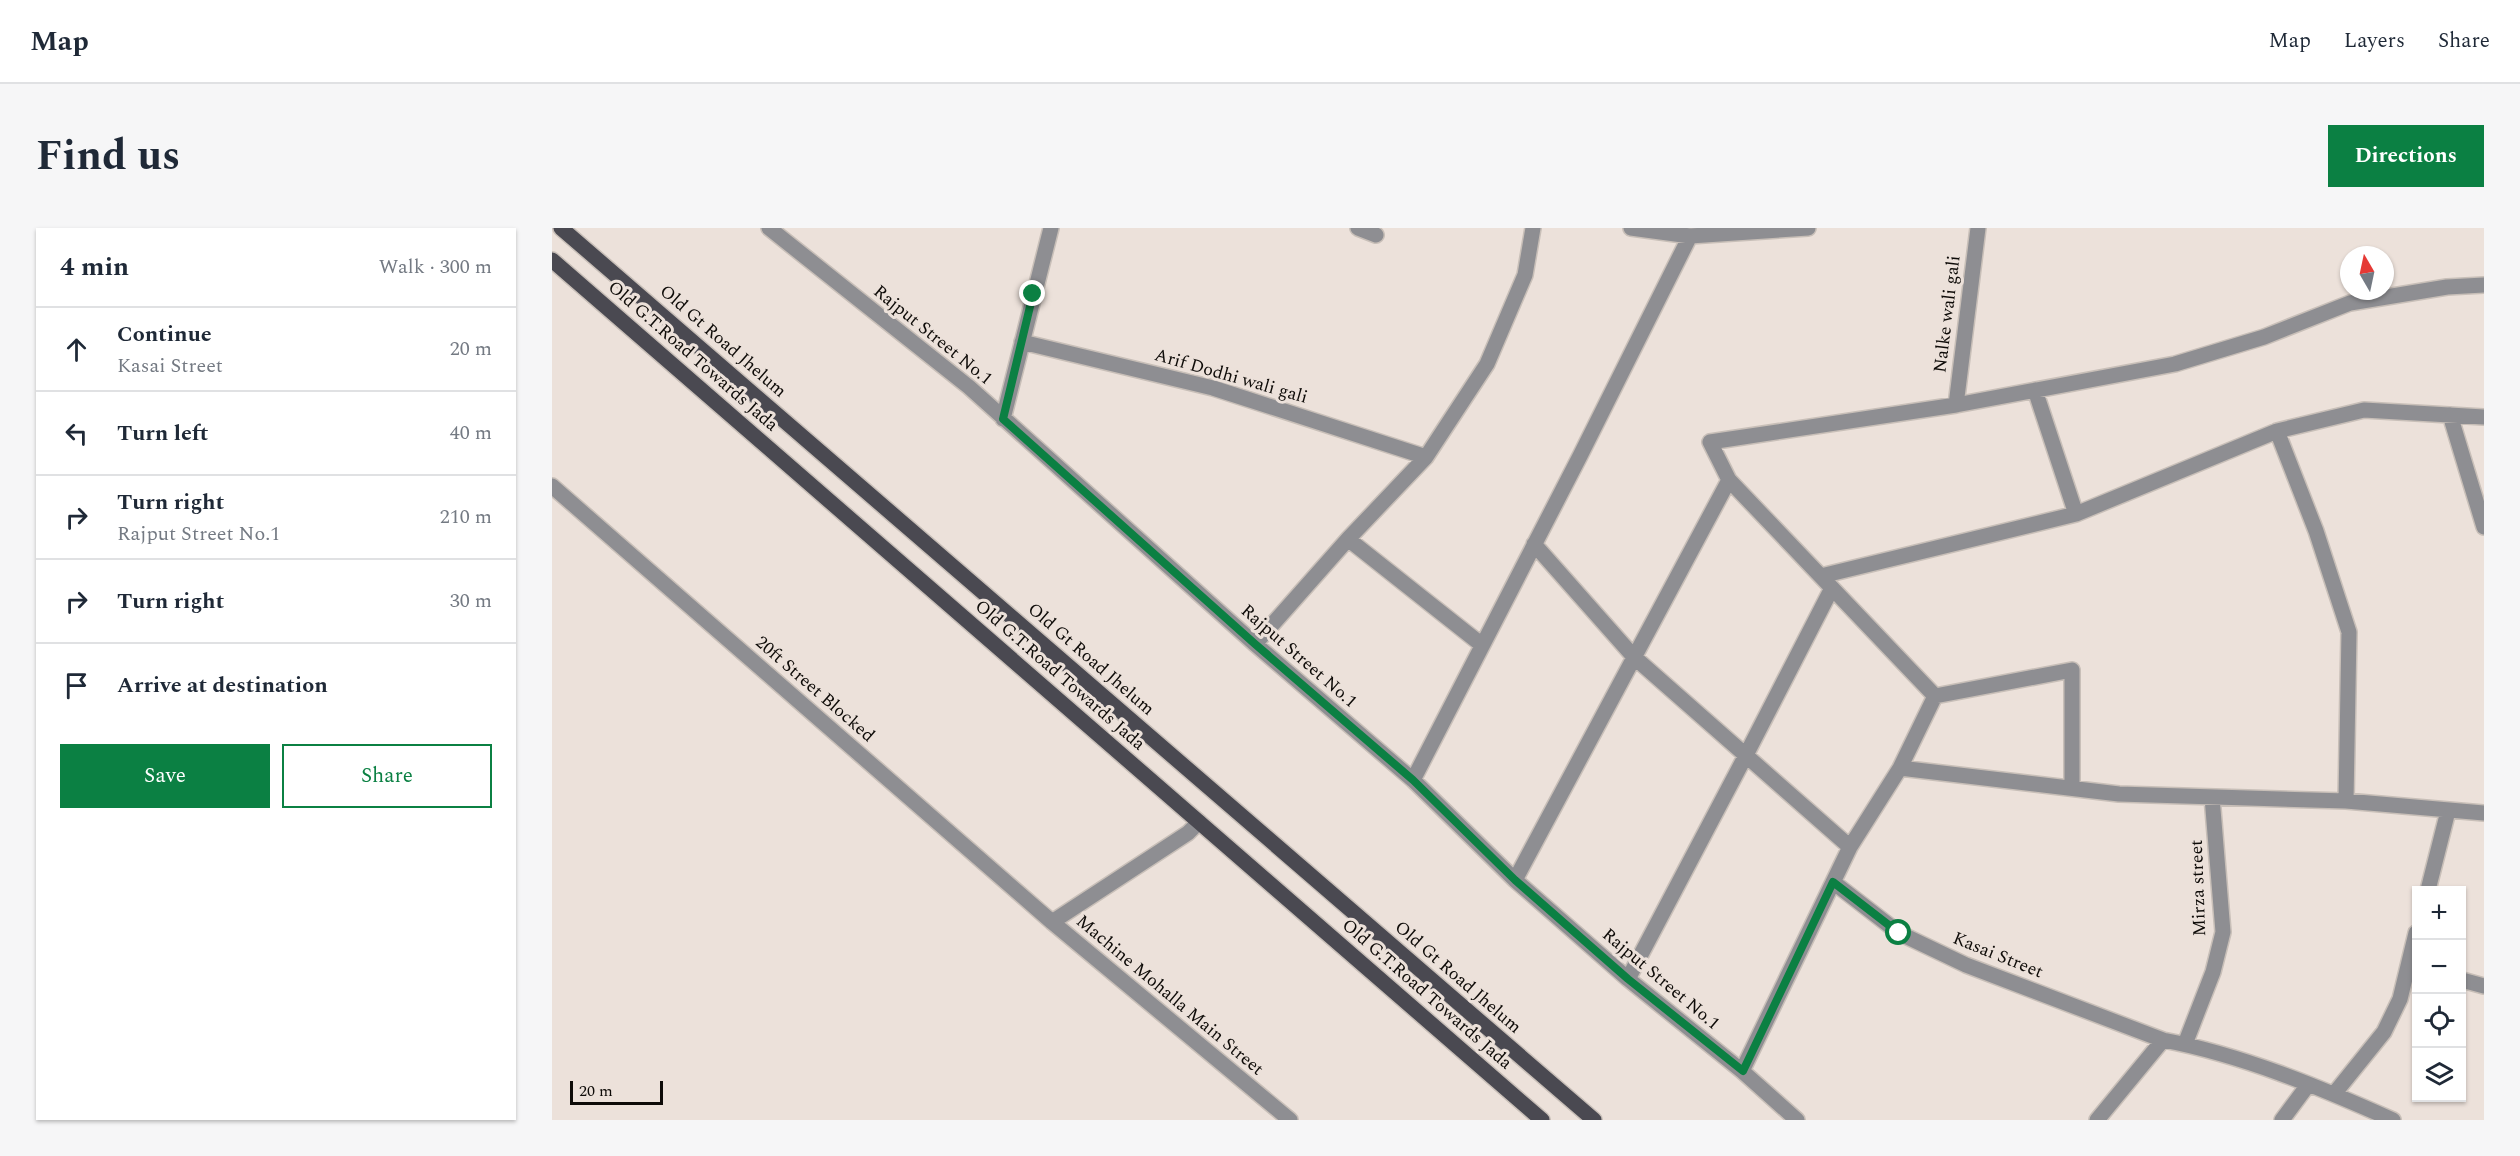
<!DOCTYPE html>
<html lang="en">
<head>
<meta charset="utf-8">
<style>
	:root { --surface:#fff; --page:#f6f6f7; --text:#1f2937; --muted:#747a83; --line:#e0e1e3; --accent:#0b8043 }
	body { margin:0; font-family:Spectral,serif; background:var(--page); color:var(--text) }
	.controls { position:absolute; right:18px; bottom:18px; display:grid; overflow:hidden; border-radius:0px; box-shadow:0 2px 4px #0004 }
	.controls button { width:54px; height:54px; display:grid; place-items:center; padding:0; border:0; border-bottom:2px solid var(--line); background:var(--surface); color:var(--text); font:30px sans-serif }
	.compass { position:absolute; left:1788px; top:18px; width:54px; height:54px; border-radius:50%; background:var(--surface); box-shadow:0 2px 4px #0004; rotate:351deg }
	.scale { position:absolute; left:18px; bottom:15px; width:93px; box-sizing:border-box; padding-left:6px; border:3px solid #0e0b08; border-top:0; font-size:16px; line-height:21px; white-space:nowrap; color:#0e0b08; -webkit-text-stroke:4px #ece1da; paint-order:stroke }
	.stop { position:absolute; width:18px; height:18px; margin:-14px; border:4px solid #0b8043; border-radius:50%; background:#fff }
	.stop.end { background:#0b8043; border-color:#fff; box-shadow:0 2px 6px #0008 }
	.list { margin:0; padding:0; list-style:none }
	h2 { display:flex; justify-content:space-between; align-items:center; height:78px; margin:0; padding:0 24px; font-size:26px }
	h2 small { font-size:20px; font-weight:400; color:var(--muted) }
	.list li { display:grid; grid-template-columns:39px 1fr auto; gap:18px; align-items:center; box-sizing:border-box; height:84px; padding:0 24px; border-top:2px solid var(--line) }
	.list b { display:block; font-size:22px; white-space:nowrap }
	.list p { margin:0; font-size:20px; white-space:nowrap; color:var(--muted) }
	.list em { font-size:20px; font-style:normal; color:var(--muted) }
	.actions { display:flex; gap:12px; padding:18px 24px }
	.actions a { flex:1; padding:14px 0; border:2px solid var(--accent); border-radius:0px; text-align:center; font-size:21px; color:var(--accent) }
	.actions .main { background:var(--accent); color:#fff }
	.icon { flex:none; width:33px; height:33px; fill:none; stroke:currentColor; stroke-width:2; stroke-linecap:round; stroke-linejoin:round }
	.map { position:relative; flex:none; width:1932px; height:892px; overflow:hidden; border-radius:0px }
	header { display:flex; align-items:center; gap:36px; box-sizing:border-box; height:84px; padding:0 30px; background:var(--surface); border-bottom:2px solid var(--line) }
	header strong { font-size:28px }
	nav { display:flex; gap:33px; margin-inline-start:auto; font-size:21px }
	.intro { display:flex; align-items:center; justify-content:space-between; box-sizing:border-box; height:144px; padding:0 36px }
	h1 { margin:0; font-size:42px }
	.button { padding:15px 27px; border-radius:0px; background:var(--accent); color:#fff; font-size:21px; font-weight:700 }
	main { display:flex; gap:36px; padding:0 36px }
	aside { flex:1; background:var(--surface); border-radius:0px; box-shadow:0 2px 4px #0004 }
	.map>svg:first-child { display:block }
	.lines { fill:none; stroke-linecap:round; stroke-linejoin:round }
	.minor-casing { stroke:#c8bfb8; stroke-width:18 }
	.major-casing { stroke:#c8bfb8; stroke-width:18 }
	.minor { stroke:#8e8e92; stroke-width:15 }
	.major { stroke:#4a4951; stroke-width:15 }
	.route { stroke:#0b8043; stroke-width:8 }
	.labels { text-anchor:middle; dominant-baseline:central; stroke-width:6; stroke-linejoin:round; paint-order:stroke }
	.street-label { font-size:18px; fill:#0e0b08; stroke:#ece1da }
</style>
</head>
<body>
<header>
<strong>Map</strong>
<nav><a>Map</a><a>Layers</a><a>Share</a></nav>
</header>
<div class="intro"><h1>Find us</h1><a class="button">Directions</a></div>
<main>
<aside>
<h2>4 min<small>Walk · 300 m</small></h2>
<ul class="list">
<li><svg class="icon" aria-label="ahead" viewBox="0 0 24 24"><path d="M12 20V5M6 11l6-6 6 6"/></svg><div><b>Continue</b><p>Kasai Street</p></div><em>20 m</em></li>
<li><svg class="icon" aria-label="left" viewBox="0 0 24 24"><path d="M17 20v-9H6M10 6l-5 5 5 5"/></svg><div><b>Turn left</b></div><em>40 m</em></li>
<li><svg class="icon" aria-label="right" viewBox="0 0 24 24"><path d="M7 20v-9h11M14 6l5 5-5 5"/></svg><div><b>Turn right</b><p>Rajput Street No.1</p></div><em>210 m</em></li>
<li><svg class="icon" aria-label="right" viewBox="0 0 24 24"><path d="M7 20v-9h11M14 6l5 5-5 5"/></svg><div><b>Turn right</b></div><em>30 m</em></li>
<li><svg class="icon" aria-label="arrive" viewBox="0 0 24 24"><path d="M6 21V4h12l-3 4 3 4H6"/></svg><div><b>Arrive at destination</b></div></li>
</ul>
<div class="actions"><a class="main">Save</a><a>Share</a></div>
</aside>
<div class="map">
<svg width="1932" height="892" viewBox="0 0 1932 892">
	<rect width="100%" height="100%" fill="#ece1da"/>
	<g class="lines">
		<g class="minor-casing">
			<path id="minor" d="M217 0 417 159 703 416 861 552 963 652 1076 751 1190 843 1245 892
				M806 0 824 7
				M1079 0 1138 8
				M470 114 661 160 874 229
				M1483 162 1524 286
				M1404 177 1426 0
				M1898 187 1932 299
				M451 191 499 0
				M1725 203 1764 303 1797 404 1794 573
				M0 258 500 694
				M796 311 930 417
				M982 316 1082 429 1298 619
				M1269 348 1524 286 1725 203 1812 182 1932 189
				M703 416 796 311 874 229 935 136 973 47 981 0
				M1383 468 1177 252 1158 214 1404 177 1623 136 1712 109 1798 75 1895 59 1932 57
				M1383 468 1520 442V560
				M1348 540 1567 566 1794 573 1932 585
				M861 552 1028 228 1138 8 1256 0
				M647 594 636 605 500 694 738 892
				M963 652 1177 252
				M1281 654 1347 705 1414 737 1611 812
				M1876 662 1896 583
				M1076 751 1194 527 1280 360
				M1910 752 1932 758
				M1633 816 1661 744 1671 704 1660 569
				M1190 843 1298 619 1348 540 1383 468
				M1782 866 1832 804 1848 771 1864 705
				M1545 892 1611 812C1690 827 1767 859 1841 892
				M1730 892 1756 857"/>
		</g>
		<g class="major-casing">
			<path id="major" d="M9 0 1042 892
				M0 32 990 892"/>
		</g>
		<use href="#minor" class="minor"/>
		<use href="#major" class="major"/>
	</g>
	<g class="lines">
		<path class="route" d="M481 66 451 191 703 416 861 552 963 652 1076 751 1191 843 1281 654 1347 705"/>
	</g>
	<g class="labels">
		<g class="street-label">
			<text transform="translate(1395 86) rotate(-83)">Nalke wali gali</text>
			<text transform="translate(381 107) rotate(39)">Rajput Street No.1</text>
			<text transform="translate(171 113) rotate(41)">Old Gt Road Jhelum</text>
			<text transform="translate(141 128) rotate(41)">Old G.T.Road Towards Jada</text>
			<text transform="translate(679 148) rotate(16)">Arif Dodhi wali gali</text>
			<text transform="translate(747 428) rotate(41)">Rajput Street No.1</text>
			<text transform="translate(539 431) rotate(41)">Old Gt Road Jhelum</text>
			<text transform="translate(508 447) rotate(41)">Old G.T.Road Towards Jada</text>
			<text transform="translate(263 461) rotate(41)">20ft Street Blocked</text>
			<text transform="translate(1646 660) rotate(-92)">Mirza street</text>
			<text transform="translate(1446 727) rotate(22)">Kasai Street</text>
			<text transform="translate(906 749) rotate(41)">Old Gt Road Jhelum</text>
			<text transform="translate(1109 751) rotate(40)">Rajput Street No.1</text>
			<text transform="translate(875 766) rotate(41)">Old G.T.Road Towards Jada</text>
			<text transform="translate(618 767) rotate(40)">Machine Mohalla Main Street</text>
		</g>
	</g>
</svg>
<div class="controls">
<button>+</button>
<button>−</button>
<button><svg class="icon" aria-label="locate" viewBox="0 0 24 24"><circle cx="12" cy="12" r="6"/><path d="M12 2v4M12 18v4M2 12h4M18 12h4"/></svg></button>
<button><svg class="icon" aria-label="layers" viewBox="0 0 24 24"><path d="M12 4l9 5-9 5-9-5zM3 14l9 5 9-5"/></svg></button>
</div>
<svg class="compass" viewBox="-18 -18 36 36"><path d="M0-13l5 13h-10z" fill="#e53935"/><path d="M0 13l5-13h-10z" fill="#747a83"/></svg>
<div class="scale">20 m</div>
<div class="stop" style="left:1347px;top:705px"></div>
<div class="stop end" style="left:481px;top:66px"></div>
</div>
</main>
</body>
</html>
